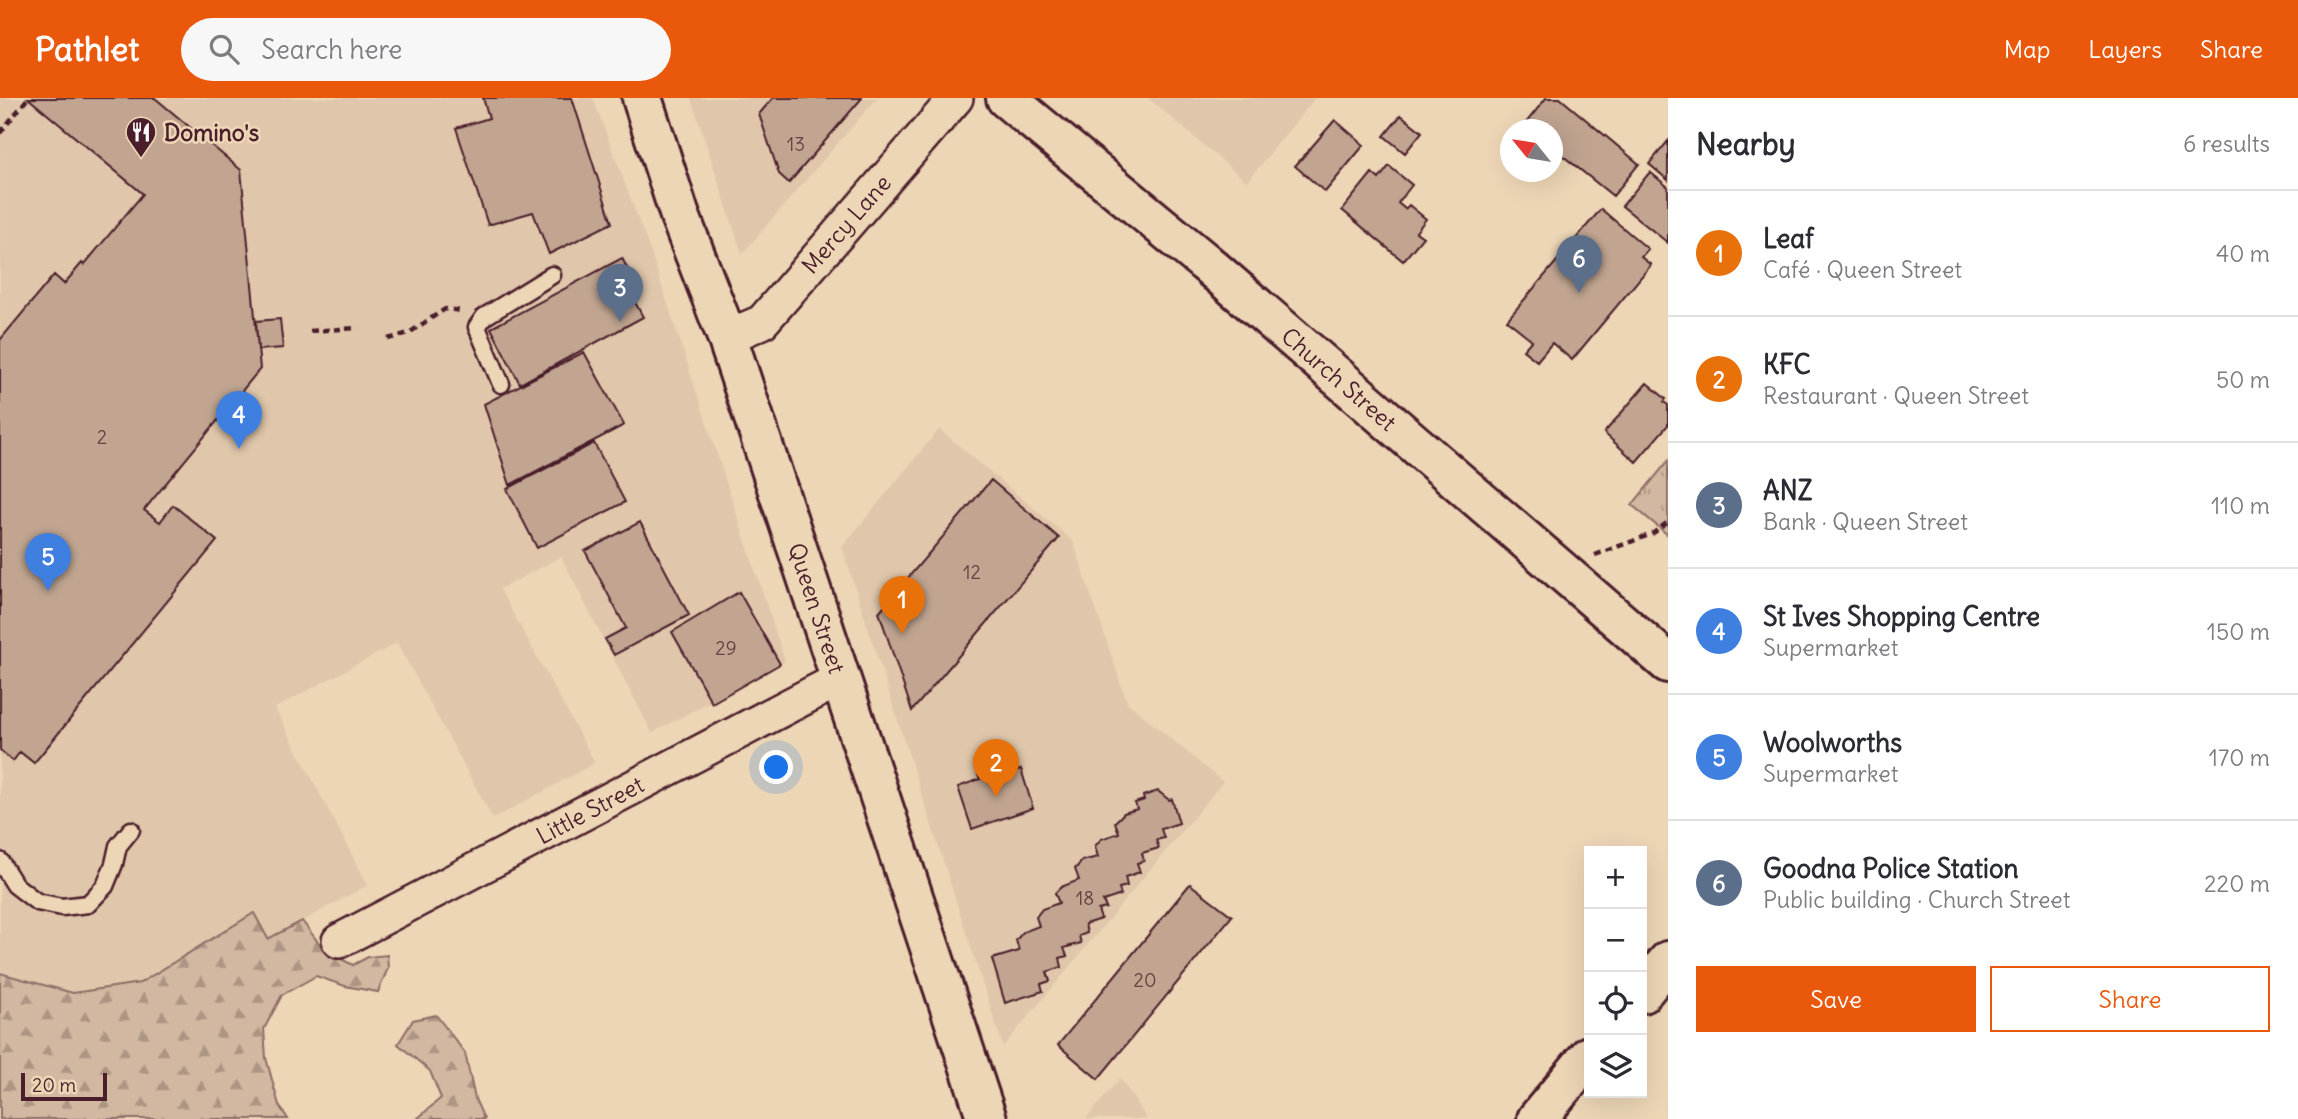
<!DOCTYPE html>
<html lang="en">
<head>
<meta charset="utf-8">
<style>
	:root { --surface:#fff; --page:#f7f7f7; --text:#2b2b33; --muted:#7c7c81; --line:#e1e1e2; --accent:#ea580c }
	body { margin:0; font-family:Delius,sans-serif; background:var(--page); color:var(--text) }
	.controls { position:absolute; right:21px; bottom:21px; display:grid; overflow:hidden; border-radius:0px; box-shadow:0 7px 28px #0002 }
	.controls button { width:63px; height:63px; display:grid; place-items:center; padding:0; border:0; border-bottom:2px solid var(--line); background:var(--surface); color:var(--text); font:35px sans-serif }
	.compass { position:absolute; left:1500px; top:21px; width:63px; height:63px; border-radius:50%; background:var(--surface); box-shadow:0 7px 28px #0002; rotate:300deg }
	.scale { position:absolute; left:21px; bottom:18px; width:86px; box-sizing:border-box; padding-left:7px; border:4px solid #4a1f2b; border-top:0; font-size:19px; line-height:24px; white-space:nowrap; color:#4a1f2b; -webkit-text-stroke:5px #edd6b6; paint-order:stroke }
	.you { position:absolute; left:777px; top:670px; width:24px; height:24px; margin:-18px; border:5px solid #fff; border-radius:50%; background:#1a73e8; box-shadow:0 0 0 10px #1a73e833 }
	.badge { display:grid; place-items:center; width:46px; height:46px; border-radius:50%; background:var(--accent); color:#fff; font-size:23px; font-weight:700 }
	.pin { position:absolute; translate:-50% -58px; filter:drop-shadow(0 2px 4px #0008) }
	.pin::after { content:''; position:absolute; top:37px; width:24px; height:21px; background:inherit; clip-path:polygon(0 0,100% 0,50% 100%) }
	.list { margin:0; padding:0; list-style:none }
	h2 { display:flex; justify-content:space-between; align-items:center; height:91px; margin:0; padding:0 28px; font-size:30px }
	h2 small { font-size:23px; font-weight:400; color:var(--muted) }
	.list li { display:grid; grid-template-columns:46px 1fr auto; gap:21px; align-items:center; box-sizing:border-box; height:126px; padding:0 28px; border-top:2px solid var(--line) }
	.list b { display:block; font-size:26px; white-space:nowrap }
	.list p { margin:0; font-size:23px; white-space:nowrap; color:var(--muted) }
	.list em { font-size:23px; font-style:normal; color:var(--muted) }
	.actions { display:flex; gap:14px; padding:21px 28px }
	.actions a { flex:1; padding:16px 0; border:2px solid var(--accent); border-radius:0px; text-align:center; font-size:24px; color:var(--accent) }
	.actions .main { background:var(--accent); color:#fff }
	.icon { flex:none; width:38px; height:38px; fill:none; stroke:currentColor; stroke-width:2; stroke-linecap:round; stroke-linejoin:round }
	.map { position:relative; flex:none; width:1668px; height:1021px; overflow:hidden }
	header { display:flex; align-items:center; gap:42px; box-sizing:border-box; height:98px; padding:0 35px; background:var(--accent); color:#fff }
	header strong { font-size:33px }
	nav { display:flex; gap:38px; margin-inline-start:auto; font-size:24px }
	.search { width:490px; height:63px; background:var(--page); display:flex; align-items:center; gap:18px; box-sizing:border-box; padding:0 24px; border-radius:38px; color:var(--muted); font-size:26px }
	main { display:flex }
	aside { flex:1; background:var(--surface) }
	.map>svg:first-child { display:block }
	.built { fill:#e0c7ab }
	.forest { fill:url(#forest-firs); stroke:#8e6c66; stroke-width:2 }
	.park { fill:url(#park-tufts); stroke:#8e6c66; stroke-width:2 }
	.building { fill:#c1a591; stroke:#4a1f2b; stroke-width:2 }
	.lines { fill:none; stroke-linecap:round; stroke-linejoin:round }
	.service-casing { stroke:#4a1f2b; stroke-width:21 }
	.minor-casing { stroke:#4a1f2b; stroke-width:38 }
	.tertiary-casing { stroke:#4a1f2b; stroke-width:44 }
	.primary-casing { stroke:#4a1f2b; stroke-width:44 }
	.path { stroke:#4a1f2b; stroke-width:4.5; stroke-dasharray:7 5; stroke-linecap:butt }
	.service { stroke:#edd6b6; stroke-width:16 }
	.minor { stroke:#edd6b6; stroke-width:33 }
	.tertiary { stroke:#edd6b6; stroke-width:38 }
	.primary { stroke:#edd6b6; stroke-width:38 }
	.labels { text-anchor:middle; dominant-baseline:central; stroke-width:5; stroke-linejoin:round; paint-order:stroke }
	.number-label { font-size:19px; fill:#684044 }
	.poi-label { font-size:23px; font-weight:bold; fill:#4a1f2b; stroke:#edd6b6; text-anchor:start }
	.street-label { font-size:23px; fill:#4a1f2b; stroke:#edd6b6 }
</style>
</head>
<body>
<header>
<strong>Pathlet</strong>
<div class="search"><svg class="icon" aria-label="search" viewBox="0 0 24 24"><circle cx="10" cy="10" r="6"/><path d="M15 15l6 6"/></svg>Search here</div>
<nav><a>Map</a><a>Layers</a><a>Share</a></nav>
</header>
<main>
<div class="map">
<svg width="1668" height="1021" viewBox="0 0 1668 1021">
	<defs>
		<pattern id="forest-firs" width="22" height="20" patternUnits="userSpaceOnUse" patternTransform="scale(1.75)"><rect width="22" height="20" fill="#d2b8a0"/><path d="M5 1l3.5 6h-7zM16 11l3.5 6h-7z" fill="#ac9583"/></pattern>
		<pattern id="park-tufts" width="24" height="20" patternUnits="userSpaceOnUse" patternTransform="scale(1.75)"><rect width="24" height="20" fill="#d2b8a0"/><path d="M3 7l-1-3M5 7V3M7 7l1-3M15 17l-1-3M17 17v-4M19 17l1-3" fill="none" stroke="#ac9583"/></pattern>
	</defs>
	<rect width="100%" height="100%" fill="#edd6b6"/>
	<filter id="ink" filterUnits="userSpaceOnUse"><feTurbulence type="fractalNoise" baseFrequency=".0143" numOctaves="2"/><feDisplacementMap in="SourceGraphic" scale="14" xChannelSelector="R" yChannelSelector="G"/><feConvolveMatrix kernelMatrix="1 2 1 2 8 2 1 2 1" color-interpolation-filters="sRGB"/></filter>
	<g filter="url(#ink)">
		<path class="built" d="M0 0H593L652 158 785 563 652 635 561 459 500 491 595 665 493 721 397 545 275 610 368 787 268 842 253 815 140 885 73 895 0 875Z
			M691 0H877L742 156Z
			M1148 0H1315L1247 84Z
			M939 331 1073 443 1127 604 1223 684 1003 949 842 449Z
			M1120 980 1147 1021H1086Z"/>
		<path class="forest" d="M254 815 268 841 302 823 325 853 353 867 368 859 387 857 388 870 378 894 345 888 316 878 282 897 264 931 266 960 279 1007 288 1021H0V875L73 895 140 885Z
			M436 917 465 955 475 1001 484 1021H417L441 1000 430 973 398 946 413 922Z"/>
		<path class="park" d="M1668 363V437L1632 407Z"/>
		<path class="building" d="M28 0H155L241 72 260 271 144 412 160 424 173 407 217 443 34 665 20 654 13 663 0 652V242L54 177 64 186 82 165 84 167 143 96Z
			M483 0H572L612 125 549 156 533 114 488 127 456 30 489 20Z
			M773 0H862L789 85 779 76 759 16Z
			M1546 0H1560L1639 66 1613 98 1552 49V32H1532L1525 26Z
			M1401 17 1422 34 1405 55 1384 38Z
			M1335 22 1364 47 1325 94 1295 68Z
			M1668 43V82L1649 66Z
			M1389 68 1412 87 1398 105 1405 111 1409 107 1426 121 1416 134 1423 139 1403 163 1342 112 1372 75 1379 81Z
			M1650 74 1668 89V145L1622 108Z
			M1601 111 1648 151 1641 159 1651 167 1572 262 1552 245 1537 263 1523 252 1532 242 1507 222Z
			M622 160 631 178 627 180 632 189 628 191 643 219 520 286 491 230Z
			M280 221 283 250 258 252 256 223Z
			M584 254 624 327 510 387 484 306Z
			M1647 285 1666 301 1664 304 1668 307V327L1636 364 1604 335Z
			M594 345 625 404 537 450 507 391Z
			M991 382 1059 440 912 613 879 514Z
			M640 424 689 517 614 557 605 541 626 530 585 453Z
			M739 494 780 566 712 605 672 534Z
			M997 671 999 678 1021 671 1033 710 972 731 958 689 980 681 978 677Z
			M1158 693 1169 702 1172 701 1179 725 1161 731 1164 740 1156 742 1159 750 1142 755 1144 763 1137 765 1140 774 1125 779 1127 788 1119 790 1121 797 1103 803 1106 810 1098 812 1101 821 1085 826 1087 835 1079 838 1081 845 1064 850 1067 858 1060 860 1062 869 1047 874 1050 883 1041 886 1043 893 1005 905 992 861 1019 853 1016 842 1023 834 1039 828 1036 819 1042 811 1059 805 1055 795 1061 789 1079 782 1075 771 1082 763 1098 759 1095 748 1101 741 1119 735 1115 724 1124 715 1137 711 1135 705 1144 702 1143 698Z
			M1190 786 1232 818 1098 981 1058 947Z"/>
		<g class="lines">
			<g class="service-casing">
				<path id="service" d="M501 286 477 229 484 219 552 177
					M0 763 15 787 37 804 62 809 88 806 105 788 114 766 118 748 131 732"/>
			</g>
			<g class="minor-casing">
				<path id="minor" d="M727 239 762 224 956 0
					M339 843 840 581"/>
			</g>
			<g class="tertiary-casing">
				<path id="tertiary" d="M1006 0 1206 165 1668 565
					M1642 895 1668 863
					M1537 1021 1589 958"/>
			</g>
			<g class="primary-casing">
				<path id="primary" d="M642 0 680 118 727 239 987 1021"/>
			</g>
			<path class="path" d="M0 35 28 0
				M310 233 358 230
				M388 241 409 235 445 211 463 213
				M1595 457 1652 436 1668 424"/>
			<use href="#service" class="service"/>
			<use href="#minor" class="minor"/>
			<use href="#tertiary" class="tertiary"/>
			<use href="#primary" class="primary"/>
		</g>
	</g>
	<defs>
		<g id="restaurant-pin" transform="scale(1.575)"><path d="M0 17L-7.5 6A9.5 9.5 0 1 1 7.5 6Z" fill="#4a1f2b" stroke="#edd6b6"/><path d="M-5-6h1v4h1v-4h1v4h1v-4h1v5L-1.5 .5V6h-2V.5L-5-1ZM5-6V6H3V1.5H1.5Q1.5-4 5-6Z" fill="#fff"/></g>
	</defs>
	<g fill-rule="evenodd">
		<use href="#restaurant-pin" x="141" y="34"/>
	</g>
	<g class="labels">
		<g class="number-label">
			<text x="796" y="46">13</text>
			<text x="102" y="339">2</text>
			<text x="972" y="474">12</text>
			<text x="726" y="550">29</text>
			<text x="1085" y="800">18</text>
			<text x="1145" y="882">20</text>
		</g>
		<g class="poi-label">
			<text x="164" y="34">Domino's</text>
		</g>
		<g class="street-label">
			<text transform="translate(846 126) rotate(-49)">Mercy Lane</text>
			<text transform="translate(1339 281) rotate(41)">Church Street</text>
			<text transform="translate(817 510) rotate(72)">Queen Street</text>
			<text transform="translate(590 712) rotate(-28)">Little Street</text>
		</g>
	</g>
</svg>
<div class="controls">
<button>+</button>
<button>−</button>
<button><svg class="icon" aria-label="locate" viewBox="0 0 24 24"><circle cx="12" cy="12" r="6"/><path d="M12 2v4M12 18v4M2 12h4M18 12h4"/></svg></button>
<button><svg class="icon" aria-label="layers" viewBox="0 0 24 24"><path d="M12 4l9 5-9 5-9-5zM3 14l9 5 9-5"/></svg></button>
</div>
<svg class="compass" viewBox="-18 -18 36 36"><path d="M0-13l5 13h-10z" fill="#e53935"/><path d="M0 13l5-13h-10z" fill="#7c7c81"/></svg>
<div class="scale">20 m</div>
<div class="you"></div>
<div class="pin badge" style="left:902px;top:536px;background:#e8710a">1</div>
<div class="pin badge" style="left:996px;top:699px;background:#e8710a">2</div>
<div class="pin badge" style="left:620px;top:224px;background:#5c6f8a">3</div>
<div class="pin badge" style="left:239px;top:351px;background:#3f7fe0">4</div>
<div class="pin badge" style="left:48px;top:493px;background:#3f7fe0">5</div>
<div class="pin badge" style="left:1579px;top:195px;background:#5c6f8a">6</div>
</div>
<aside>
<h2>Nearby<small>6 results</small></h2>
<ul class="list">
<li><span class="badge" style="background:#e8710a">1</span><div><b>Leaf</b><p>Café · Queen Street</p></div><em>40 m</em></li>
<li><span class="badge" style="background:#e8710a">2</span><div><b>KFC</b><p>Restaurant · Queen Street</p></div><em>50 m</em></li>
<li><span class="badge" style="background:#5c6f8a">3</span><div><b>ANZ</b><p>Bank · Queen Street</p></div><em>110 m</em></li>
<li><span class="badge" style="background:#3f7fe0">4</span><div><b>St Ives Shopping Centre</b><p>Supermarket</p></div><em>150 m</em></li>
<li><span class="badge" style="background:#3f7fe0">5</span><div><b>Woolworths</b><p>Supermarket</p></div><em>170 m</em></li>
<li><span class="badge" style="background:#5c6f8a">6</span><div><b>Goodna Police Station</b><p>Public building · Church Street</p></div><em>220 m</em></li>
</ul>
<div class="actions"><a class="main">Save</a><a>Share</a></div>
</aside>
</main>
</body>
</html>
